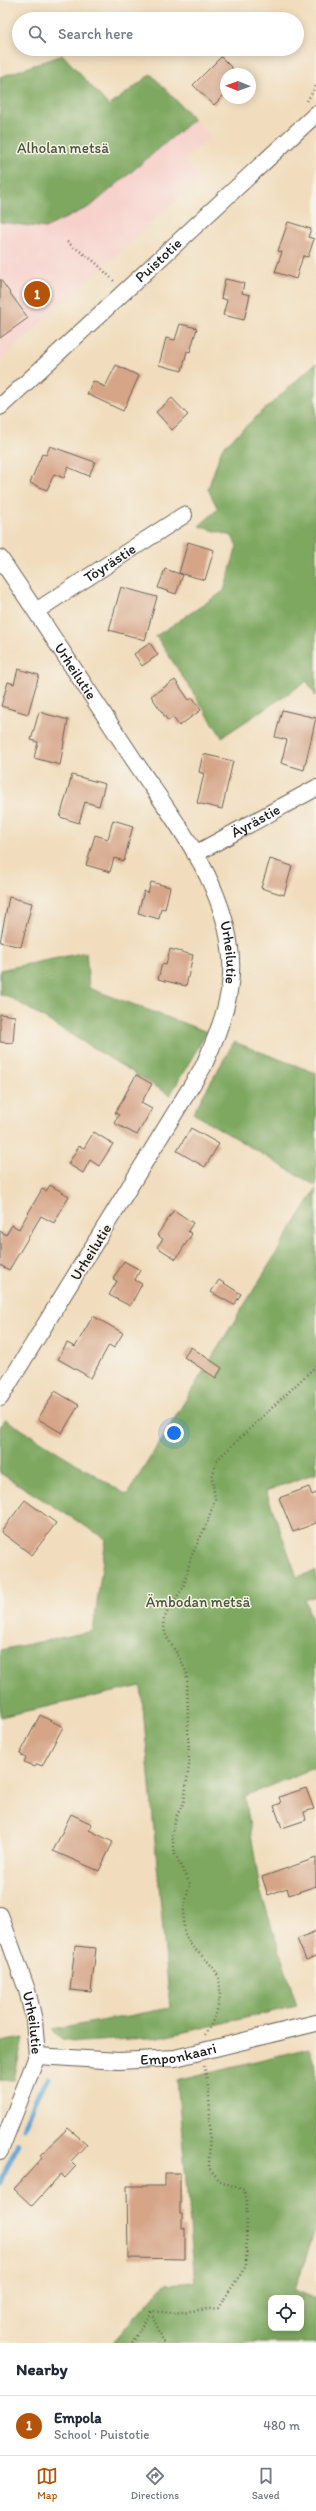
<!DOCTYPE html>
<html lang="en">
<head>
<meta charset="utf-8">
<style>
	:root { --surface:#fff; --page:#f6f6f7; --text:#1f2937; --muted:#747a83; --line:#e0e1e3; --accent:#b45309 }
	body { margin:0; font-family:Itim,sans-serif; background:var(--page); color:var(--text) }
	.controls { position:absolute; right:12px; bottom:12px; display:grid; overflow:hidden; border-radius:8px; box-shadow:0 2px 10px #0003 }
	.controls button { width:36px; height:36px; display:grid; place-items:center; padding:0; border:0; border-bottom:1px solid var(--line); background:var(--surface); color:var(--text); font:20px sans-serif }
	.compass { position:absolute; left:220px; top:68px; width:36px; height:36px; border-radius:50%; background:var(--surface); box-shadow:0 2px 10px #0003; rotate:271deg }
	.you { position:absolute; left:174px; top:1433px; width:14px; height:14px; margin:-10px; border:3px solid #fff; border-radius:50%; background:#1a73e8; box-shadow:0 0 0 6px #1a73e833 }
	.badge { display:grid; place-items:center; width:26px; height:26px; border-radius:50%; background:var(--accent); color:#fff; font-size:13px; font-weight:700 }
	.pin { position:absolute; translate:-50% -50%; border:2px solid #fff; box-shadow:0 1px 4px #0006 }
	.list { margin:0; padding:0; list-style:none }
	h2 { display:flex; justify-content:space-between; align-items:center; height:52px; margin:0; padding:0 16px; font-size:17px }
	h2 small { font-size:13px; font-weight:400; color:var(--muted) }
	.list li { display:grid; grid-template-columns:26px 1fr auto; gap:12px; align-items:center; box-sizing:border-box; height:60px; padding:0 16px; border-top:1px solid var(--line) }
	.list b { display:block; font-size:15px; white-space:nowrap }
	.list p { margin:0; font-size:13px; white-space:nowrap; color:var(--muted) }
	.list em { font-size:13px; font-style:normal; color:var(--muted) }
	.icon { flex:none; width:22px; height:22px; fill:none; stroke:currentColor; stroke-width:2; stroke-linecap:round; stroke-linejoin:round }
	.map { position:relative; flex:none; width:316px; height:2343px; overflow:hidden }
	.search { position:absolute; background:var(--surface); box-shadow:0 2px 10px #0003; left:12px; right:12px; top:12px; height:44px; display:flex; align-items:center; gap:10px; box-sizing:border-box; padding:0 14px; border-radius:22px; color:var(--muted); font-size:15px }
	.sheet { height:112px; background:var(--surface) }
	nav { display:flex; justify-content:space-around; align-items:center; box-sizing:border-box; height:56px; border-top:1px solid var(--line); background:var(--surface); font-size:11px; color:var(--muted) }
	nav a { display:grid; justify-items:center; gap:2px }
	nav .on { color:var(--accent) }
	.map>svg:first-child { display:block }
	.built { fill:#f7d0cb }
	.forest { fill:#7ea860; stroke:#4d623e; fill-rule:evenodd }
	.lines { fill:none; stroke-linecap:round; stroke-linejoin:round }
	.stream { stroke:#5fa5d5; stroke-width:5 }
	.building { fill:#d6a588 }
	.minor-casing { stroke:#676054; stroke-width:18 }
	.path { stroke:#676054; stroke-width:2.5; stroke-dasharray:1 3; stroke-linecap:butt }
	.minor { stroke:#fff; stroke-width:16 }
	.labels { text-anchor:middle; dominant-baseline:central; stroke-width:3; stroke-linejoin:round; paint-order:stroke }
	.park-label { font-size:15px; fill:#4a5638; stroke:#f7f3e8 }
	.street-label { font-size:15px; fill:#1c1c1c; stroke:#f7f3e8 }
</style>
</head>
<body>
<div class="map">
<svg width="316" height="2343" viewBox="0 0 316 2343">
	<rect width="100%" height="100%" fill="#f7f3e8"/>
	<filter id="ink" filterUnits="userSpaceOnUse"><feTurbulence type="fractalNoise" baseFrequency=".025" numOctaves="2"/><feDisplacementMap in="SourceGraphic" scale="8" xChannelSelector="R" yChannelSelector="G"/><feConvolveMatrix kernelMatrix="1 2 1 2 8 2 1 2 1" color-interpolation-filters="sRGB"/></filter>
	<filter id="wash" filterUnits="userSpaceOnUse"><feTurbulence type="fractalNoise" baseFrequency=".012" numOctaves="4" result="noise"/><feDisplacementMap in="SourceGraphic" scale="16" xChannelSelector="R" yChannelSelector="G"/><feGaussianBlur stdDeviation="0.9" result="paint"/><feColorMatrix in="noise" values="0 0 0 0 0 0 0 0 0 0 0 0 0 0 0 0 0 1.4 0 .05"/><feComposite in="paint" operator="in"/></filter>
	<g filter="url(#wash)">
		<rect width="100%" height="100%" fill="#f1ddbd"/>
		<path class="built" d="M194 119 210 136 184 161 201 178 0 360V222L45 228 91 206Z"/>
		<path class="forest" d="M63 55 109 106 151 74 194 119 91 206 45 228 0 222V77Z
			M316 363V697L307 681 222 737 156 636 224 591 237 546 232 536 199 526 218 509 208 489 222 448Z
			M86 952 89 988 207 1032 170 1095 8 996 0 995V970Z
			M234 1042 316 1073V1186L193 1113Z
			M316 1189V1473L266 1491 297 1577 316 1571V1596L305 1600 316 1631V1767L245 1796 260 1890 297 2006 163 2037 81 2042 62 2039 52 2030 170 2008 141 1686 0 1717V1650L93 1631 106 1539 0 1473V1427L5 1419 127 1495Z
			M23 2038 14 2080H0V2042Z
			M309 2048 316 2069V2227L295 2290 316 2299V2343H112L165 2284 195 2282 177 2080ZM271 2298H301V2328H271Z"/>
		<g class="lines">
			<path class="stream" d="M24 2128 38 2094 49 2078
				M0 2183 18 2143"/>
		</g>
		<g id="blocks">
			<path class="building" d="M221 57 235 71 232 74H226V93L214 105 193 85Z
				M288 222 311 229 308 237 314 239 308 257 303 256 296 279 275 272 282 252 278 251Z
				M0 279 28 318 0 338Z
				M225 279 244 283 242 293 250 295 244 320 223 315 227 300 221 298Z
				M180 324 197 328 190 352 187 351 182 371 159 365 166 338 175 340Z
				M116 365 139 376 123 411 87 394 93 381 105 387Z
				M172 398 188 415 172 430 156 412Z
				M50 446 95 462 89 476 68 467 64 478 54 474 47 490 30 483 42 454 46 455Z
				M188 542 214 550 205 580 179 573Z
				M165 569 183 575 176 594 158 588Z
				M121 587 157 597 145 640 109 630Z
				M150 643 158 655 142 666 134 654Z
				M18 669 39 675 28 714 1 706 8 682 14 684Z
				M175 680 189 700 193 698 201 710 179 726 173 717 168 721 151 696Z
				M282 710 316 718 304 770 281 763 287 740 275 737Z
				M39 712 68 720 60 765 34 758 38 742 31 740Z
				M203 754 233 761 222 809 197 803 204 774 199 772Z
				M72 775 105 784 99 806 85 802 79 823 60 817Z
				M113 820 133 826 124 861 114 858 110 872 86 865 95 835 108 839Z
				M270 859 292 866 284 895 261 888Z
				M151 882 170 887 165 909 161 908 159 919 138 913 144 891 148 893Z
				M9 897 32 903 21 947 0 942Z
				M170 949 193 955 186 986 158 979 162 964 166 965Z
				M0 1014 15 1016 13 1043 0 1042Z
				M136 1075 152 1084 141 1103 152 1109 137 1135 114 1123 119 1115 115 1113Z
				M191 1128 219 1144 205 1167 177 1151Z
				M94 1132 113 1144 99 1166 90 1160 83 1173 68 1164 79 1146 84 1148Z
				M50 1185 69 1196 54 1223 41 1216 9 1270 0 1265V1231L6 1235 12 1225 19 1229 42 1189 46 1191Z
				M174 1210 193 1223 188 1231 192 1234 176 1259 157 1247 163 1239 157 1235Z
				M124 1261 140 1270 135 1280 142 1284 130 1306 109 1295 117 1281 113 1279Z
				M219 1280 241 1294 234 1305 211 1292Z
				M93 1316 123 1333 114 1348 109 1345 91 1378 58 1359 67 1343 75 1347Z
				M191 1347 222 1368 216 1378 184 1357Z
				M55 1391 79 1405 62 1433 38 1419Z
				M309 1487 312 1495 316 1493V1523L293 1532 279 1498Z
				M25 1500 56 1523 32 1555 1 1532Z
				M40 1715 63 1727 42 1766 37 1764 35 1767 24 1762 26 1758 20 1754Z
				M306 1788 314 1809 304 1812 306 1820 282 1828 274 1806 281 1803 279 1797Z
				M71 1814 92 1824 89 1830 113 1842 99 1871 53 1851Z
				M316 1858V1886L289 1895 287 1888 268 1895 262 1877Z
				M316 1931V1956L306 1960 297 1939Z
				M75 1946 96 1948 91 1992 70 1990Z
				M68 2128 87 2144 71 2161 76 2166 65 2178 61 2174 32 2206 14 2189 42 2158 40 2155Z
				M165 2173H180V2214H182V2228H185V2259L128 2258 127 2186H165Z"/>
		</g>
	</g>
	<g filter="url(#ink)">
		<use href="#blocks" fill-opacity="0" stroke="#676054" stroke-width="1"/>
		<g class="lines">
			<g class="minor-casing">
				<g id="minor">
					<path id="s1" d="M0 407 316 114"/>
					<path id="s2" d="M0 558C44 623 87 689 130 754 169 814 221 875 230 948 236 989 220 1030 203 1067L0 1398"/>
					<path id="s3" d="M36 611 184 515"/>
					<path id="s4" d="M195 854 316 788"/>
					<path id="s5" d="M0 1915 27 1990 34 2020 37 2056 0 2151"/>
					<path id="s6" d="M37 2056 119 2061 175 2058 316 2023"/>
				</g>
			</g>
			<path class="path" d="M307 101 316 86
				M67 242 95 262 114 281
				M204 2035C217 2020 227 1987 214 1969 204 1955 188 1948 184 1930 181 1915 186 1898 190 1884L175 1854 172 1834 176 1817 184 1802 189 1766 187 1674 181 1660 166 1636 163 1622 168 1610 183 1588 191 1557 207 1523 215 1499 212 1478 217 1460 316 1366
				M151 2312 164 2343
				M132 2343 151 2311 172 2313 218 2308 246 2266 247 2201 244 2190 220 2181 209 2168C209 2133 213 2101 204 2066"/>
			<use href="#minor" class="minor"/>
		</g>
	</g>
	<g class="labels">
		<g class="park-label">
			<text x="63" y="148">Alholan metsä</text>
			<text x="198" y="1602">Ämbodan metsä</text>
		</g>
		<g class="street-label">
			<text stroke="none"><textPath href="#s1" startOffset="216">Puistotie</textPath></text>
			<text stroke="none"><textPath href="#s3" startOffset="88">Töyrästie</textPath></text>
			<text stroke="none"><textPath href="#s2" startOffset="136">Urheilutie</textPath></text>
			<text stroke="none"><textPath href="#s4" startOffset="69">Äyrästie</textPath></text>
			<text stroke="none"><textPath href="#s2" startOffset="460">Urheilutie</textPath></text>
			<text transform="translate(91 1252) rotate(-58)">Urheilutie</text>
			<text stroke="none"><textPath href="#s5" startOffset="113">Urheilutie</textPath></text>
			<text stroke="none"><textPath href="#s6" startOffset="142">Emponkaari</textPath></text>
		</g>
	</g>
</svg>
<div class="controls">
<button><svg class="icon" aria-label="locate" viewBox="0 0 24 24"><circle cx="12" cy="12" r="6"/><path d="M12 2v4M12 18v4M2 12h4M18 12h4"/></svg></button>
</div>
<svg class="compass" viewBox="-18 -18 36 36"><path d="M0-13l5 13h-10z" fill="#e53935"/><path d="M0 13l5-13h-10z" fill="#747a83"/></svg>
<div class="you"></div>
<div class="pin badge" style="left:37px;top:294px">1</div>
<div class="search"><svg class="icon" aria-label="search" viewBox="0 0 24 24"><circle cx="10" cy="10" r="6"/><path d="M15 15l6 6"/></svg>Search here</div>
</div>
<section class="sheet">
<h2>Nearby<small></small></h2>
<ul class="list">
<li><span class="badge">1</span><div><b>Empola</b><p>School · Puistotie</p></div><em>480 m</em></li>
</ul>
</section>
<nav>
<a class="on"><svg class="icon" aria-label="map" viewBox="0 0 24 24"><path d="M3 6l6-2 6 2 6-2v14l-6 2-6-2-6 2zM9 4v14M15 6v14"/></svg>Map</a>
<a><svg class="icon" aria-label="directions" viewBox="0 0 24 24"><path d="M12 3l9 9-9 9-9-9zM9 14v-3h6M13 9l2 2-2 2"/></svg>Directions</a>
<a><svg class="icon" aria-label="saved" viewBox="0 0 24 24"><path d="M7 4h10v16l-5-4-5 4z"/></svg>Saved</a>
</nav>
</body>
</html>
